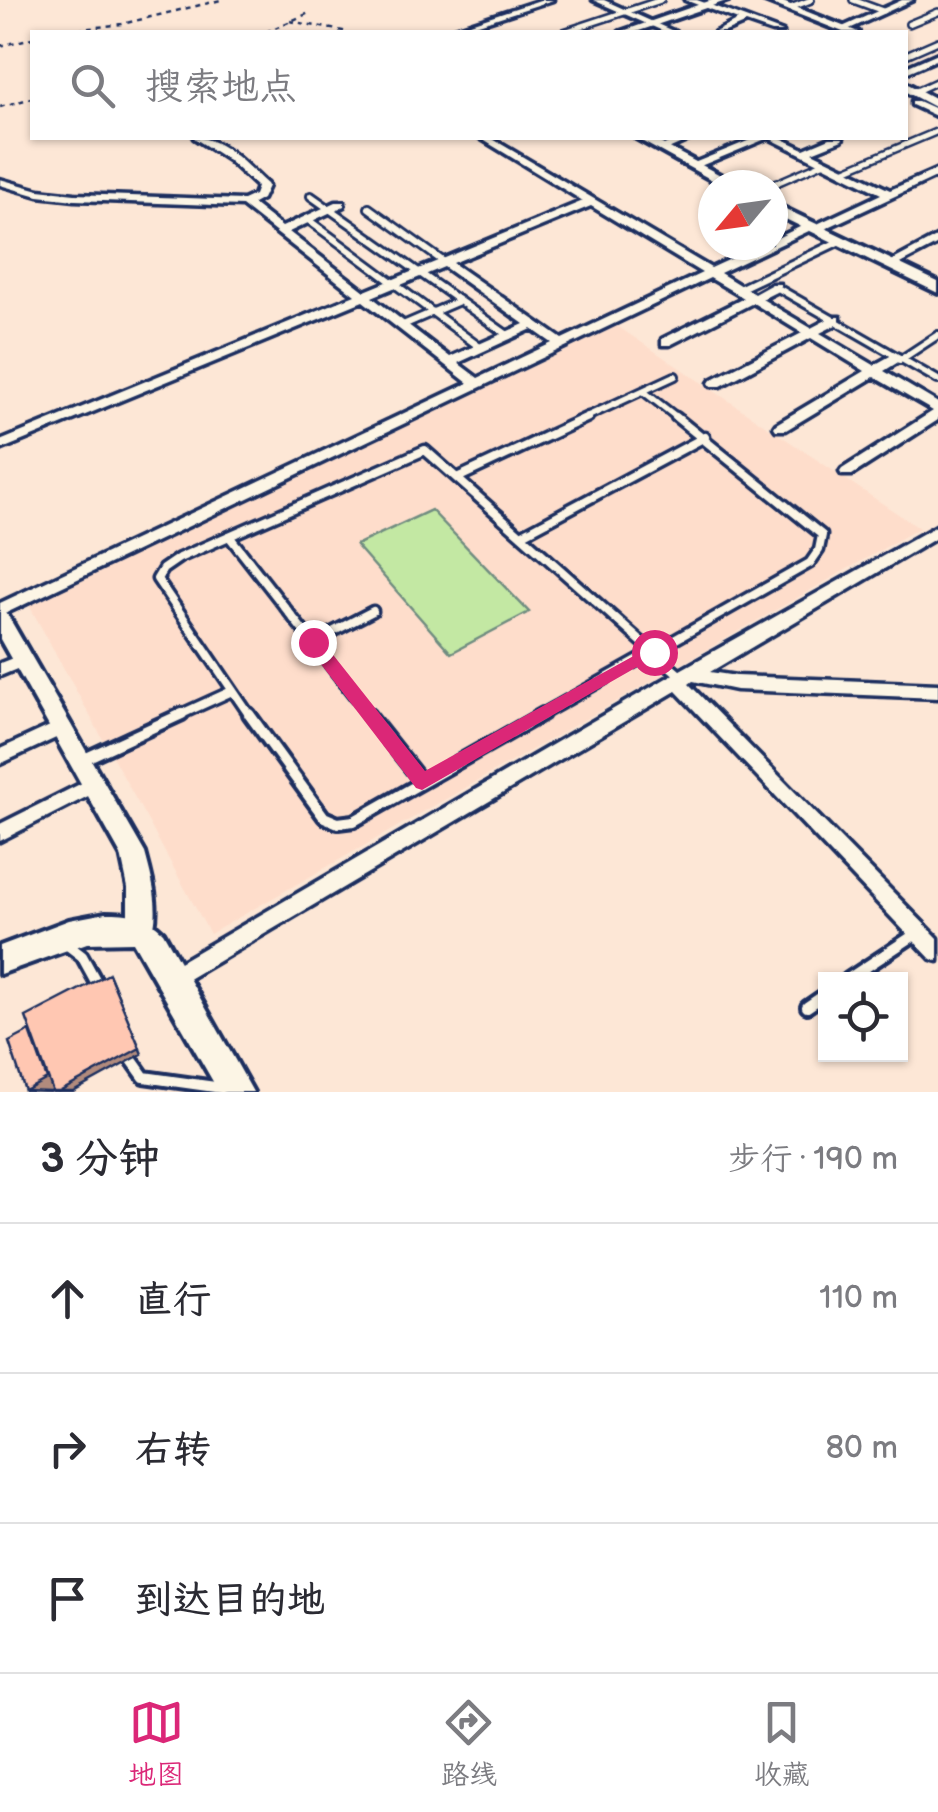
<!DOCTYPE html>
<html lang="zh">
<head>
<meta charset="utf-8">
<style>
	:root { --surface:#fff; --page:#f7f7f7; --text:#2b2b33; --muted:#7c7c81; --line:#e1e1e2; --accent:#db2777 }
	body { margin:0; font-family:"Balsamiq Sans","LXGW WenKai TC",sans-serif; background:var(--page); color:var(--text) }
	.controls { position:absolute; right:30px; bottom:30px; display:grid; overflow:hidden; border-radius:0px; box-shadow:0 2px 8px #0004 }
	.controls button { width:90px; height:90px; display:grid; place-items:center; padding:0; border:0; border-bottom:2px solid var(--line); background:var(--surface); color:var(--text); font:50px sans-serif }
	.compass { position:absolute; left:698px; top:170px; width:90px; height:90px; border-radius:50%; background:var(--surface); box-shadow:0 2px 8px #0004; rotate:241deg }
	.stop { position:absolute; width:30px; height:30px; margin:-22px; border:8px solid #db2777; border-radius:50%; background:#fff }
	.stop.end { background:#db2777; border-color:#fff; box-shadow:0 2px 10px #0008 }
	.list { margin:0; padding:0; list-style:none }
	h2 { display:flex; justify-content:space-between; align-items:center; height:130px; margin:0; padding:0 40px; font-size:42px }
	h2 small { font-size:32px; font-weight:400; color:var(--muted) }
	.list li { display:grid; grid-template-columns:65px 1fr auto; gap:30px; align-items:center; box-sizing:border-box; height:150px; padding:0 40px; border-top:2px solid var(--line) }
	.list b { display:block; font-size:38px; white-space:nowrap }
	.list em { font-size:32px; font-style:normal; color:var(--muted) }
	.icon { flex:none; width:55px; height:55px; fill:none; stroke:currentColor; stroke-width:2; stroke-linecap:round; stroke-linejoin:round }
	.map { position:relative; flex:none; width:938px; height:1092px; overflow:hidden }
	.search { position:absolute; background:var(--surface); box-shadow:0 2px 8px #0004; left:30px; right:30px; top:30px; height:110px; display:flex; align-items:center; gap:25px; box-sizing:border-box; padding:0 35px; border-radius:0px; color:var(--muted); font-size:38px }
	.sheet { height:580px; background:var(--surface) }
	nav { display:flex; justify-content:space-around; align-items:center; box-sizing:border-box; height:140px; border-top:2px solid var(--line); background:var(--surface); font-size:28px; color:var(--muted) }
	nav a { display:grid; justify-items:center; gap:5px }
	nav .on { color:var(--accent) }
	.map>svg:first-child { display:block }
	.built { fill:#feddcb }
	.green { fill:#c3e8a3; stroke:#6f8c80; stroke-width:2.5 }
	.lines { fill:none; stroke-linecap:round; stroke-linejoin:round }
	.service-far3-casing { stroke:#1b2f5e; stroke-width:10 }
	.service-far2-casing { stroke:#1b2f5e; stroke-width:12 }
	.service-far1-casing { stroke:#1b2f5e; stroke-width:15 }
	.service-casing { stroke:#1b2f5e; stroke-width:18 }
	.minor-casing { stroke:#1b2f5e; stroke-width:7 }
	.tertiary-casing { stroke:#1b2f5e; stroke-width:8 }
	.secondary-casing { stroke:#1b2f5e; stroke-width:8 }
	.path { stroke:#1b2f5e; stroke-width:2.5; stroke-dasharray:5 5; stroke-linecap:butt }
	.service-far3 { stroke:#fcf5e5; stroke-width:5 }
	.service-far2 { stroke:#fcf5e5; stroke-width:6 }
	.service-far1 { stroke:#fcf5e5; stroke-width:8 }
	.service { stroke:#fcf5e5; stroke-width:10 }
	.minor { fill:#fcf5e5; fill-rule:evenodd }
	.tertiary { fill:#fcf5e5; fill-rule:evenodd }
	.secondary { fill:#fcf5e5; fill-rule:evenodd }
	.shaded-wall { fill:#b28b7d; stroke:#1b2f5e; stroke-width:2.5 }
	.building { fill:#ffc7b2; stroke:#1b2f5e; stroke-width:2.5 }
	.route { fill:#db2777 }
</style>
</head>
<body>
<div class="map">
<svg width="938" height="1092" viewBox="0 0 938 1092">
	<rect width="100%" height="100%" fill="#fde7d6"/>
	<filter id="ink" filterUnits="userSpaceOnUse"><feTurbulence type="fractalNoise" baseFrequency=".01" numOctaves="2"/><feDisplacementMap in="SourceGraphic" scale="20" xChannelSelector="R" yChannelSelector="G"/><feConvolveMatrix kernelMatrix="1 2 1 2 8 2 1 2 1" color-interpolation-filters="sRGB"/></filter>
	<g filter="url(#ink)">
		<path class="built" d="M617 326 919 528 210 934 29 605Z"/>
		<path class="green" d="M431 510 529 612 451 653 356 545Z"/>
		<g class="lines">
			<g class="service-far3-casing">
				<path id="service-far3" d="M853 0 883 11
					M790 8 811 0
					M909 24 938 12
					M564 32 661 0
					M906 55 938 41
					M914 92 938 81
					M843 171 938 131
					M772 185 825 162"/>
			</g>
			<g class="service-far2-casing">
				<path id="service-far2" d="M772 185 777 183
					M311 196 509 336
					M369 208 444 262
					M307 219 481 348
					M776 287 938 380
					M737 290 840 241
					M403 325 459 301
					M900 360 938 335
					M643 391 679 419
					M582 419 675 376"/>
			</g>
			<g class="service-far1-casing">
				<path id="service-far1" d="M457 478 588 417
					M521 535 705 437
					M229 536 370 716
					M313 642 373 611
					M653 652 682 677
					M653 652 810 563 819 550 822 535 676 417
					M177 716 232 691
					M250 716 157 579 163 569 179 558 425 450 653 652
					M539 716 653 652"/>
			</g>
			<g class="service-casing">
				<path id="service" d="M249 714 324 817 338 823 354 821 543 714
					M368 714 422 782
					M82 760 182 714
					M65 943 82 956 99 987
					M848 979 919 932
					M807 1007 826 994
					M132 1060 144 1077 222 1088"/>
			</g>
			<g class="minor-casing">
				<path id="minor" d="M540 0H553L454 32H443Z
					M593 0H604L675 32H665Z
					M685 0H697L783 32H772L746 23 725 32H715L738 20Z
					M902 0H913L845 31 838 29Z
					M938 53V59L906 73V67Z
					M912 101H918L938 110V117L912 105Z
					M194 138C221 136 247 166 267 184L268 186 262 199 253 204 282 227 336 202H344V206L289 232 365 291 583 201 480 138H491L711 268 761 245H773V240L806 224 815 225 881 194 769 138H781L804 149 830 138H843L842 140 812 152 890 190 938 169V176L820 231 811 230 720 273 754 294 772 284H780V290L762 299 811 328 832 317H840V323L820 333 874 365 892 355H900V361L884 371 938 403V420L852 475H842L840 472 842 469 933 411 874 377 786 430H776L774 427 776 424 865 371 811 338 721 386H711L709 383 711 380 802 333 753 303 670 345H662V339L744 298 710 278 0 616V603L468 383 363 301 0 450V441L355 295 242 206 75 200 38 196 0 185V179L39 190 75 194 243 200 254 195 257 187 228 160ZM591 206 702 273 562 339 453 263ZM444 267 524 324 450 357 372 297ZM532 329 552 343 478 378 458 363Z
					M680 138H693L666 150 657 148Z
					M755 138H768L698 167 689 165Z
					M938 236V244L894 267H886L884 265Z
					M938 525V537L710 672 736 676 938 684V698L736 690 693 681 689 684 938 938V961L931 959 676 691 180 984 173 987 166 984 163 977 166 970 682 669Z
					M23 654 29 656 31 660 29 664 0 676V663Z
					M63 720 69 722 72 727 69 732 0 764V749Z
					M96 776 102 779 105 784 102 789 0 841V824Z"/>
			</g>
			<g class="tertiary-casing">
				<path id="tertiary" d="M712 0H729L636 32H620Z
					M762 0H778L858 32H843Z
					M906 83 938 100V109L906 92Z
					M636 138H651L739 185H721Z
					M773 203 938 282V293L773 213Z
					M0 612 7 614 145 853C152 879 162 913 150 939L141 942 132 939 128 930V888L121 855 0 639Z"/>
			</g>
			<g class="secondary-casing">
				<path id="secondary" d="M106 913C129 913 146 915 163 932L253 1092H219L133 942 87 943 0 974V946L69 920Z"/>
			</g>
			<path class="path" d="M290 21 348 32
				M58 32 122 24 221 0
				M266 32 309 13
				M0 46 32 38
				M0 107 32 98"/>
			<use href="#service-far3" class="service-far3"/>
			<use href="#service-far2" class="service-far2"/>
			<use href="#service-far1" class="service-far1"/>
			<use href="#service" class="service"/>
			<use href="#minor" class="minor"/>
			<use href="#tertiary" class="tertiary"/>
			<use href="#secondary" class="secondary"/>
		</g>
		<path class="shaded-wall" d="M109 974 142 1054 73 1092H59Z
			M30 1031 54 1090 50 1092 25 1091Z"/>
		<path class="building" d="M109 974 140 1048 59 1092H53L26 1017Z
			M30 1031 47 1079 25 1091 9 1042Z"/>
	</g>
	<path class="route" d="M313 635 319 637 425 771 648 648 654 646 663 652 422 790 416 788 307 646 304 642Z"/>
</svg>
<div class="controls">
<button><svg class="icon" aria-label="locate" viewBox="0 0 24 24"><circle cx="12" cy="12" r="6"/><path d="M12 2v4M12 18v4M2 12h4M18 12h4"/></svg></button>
</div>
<svg class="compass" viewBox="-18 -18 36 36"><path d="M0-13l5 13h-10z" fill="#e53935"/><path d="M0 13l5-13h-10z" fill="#7c7c81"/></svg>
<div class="stop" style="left:654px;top:652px"></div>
<div class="stop end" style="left:313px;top:642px"></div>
<div class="search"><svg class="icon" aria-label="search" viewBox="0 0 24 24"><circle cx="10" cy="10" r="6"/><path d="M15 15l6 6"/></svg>搜索地点</div>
</div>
<section class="sheet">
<h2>3 分钟<small>步行 · 190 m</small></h2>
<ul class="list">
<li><svg class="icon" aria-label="ahead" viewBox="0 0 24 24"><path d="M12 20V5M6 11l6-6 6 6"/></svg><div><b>直行</b></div><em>110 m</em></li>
<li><svg class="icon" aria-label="right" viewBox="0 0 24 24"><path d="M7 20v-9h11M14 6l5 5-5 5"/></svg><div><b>右转</b></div><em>80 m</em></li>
<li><svg class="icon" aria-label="arrive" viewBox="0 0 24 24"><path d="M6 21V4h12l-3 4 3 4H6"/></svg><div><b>到达目的地</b></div></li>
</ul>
</section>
<nav>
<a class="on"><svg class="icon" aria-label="map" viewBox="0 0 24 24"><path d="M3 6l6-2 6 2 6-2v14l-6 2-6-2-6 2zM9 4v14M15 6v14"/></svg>地图</a>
<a><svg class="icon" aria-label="directions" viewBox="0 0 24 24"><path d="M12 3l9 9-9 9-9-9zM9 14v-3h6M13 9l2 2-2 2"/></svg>路线</a>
<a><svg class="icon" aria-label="saved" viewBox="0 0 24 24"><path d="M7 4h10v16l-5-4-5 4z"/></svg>收藏</a>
</nav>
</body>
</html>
